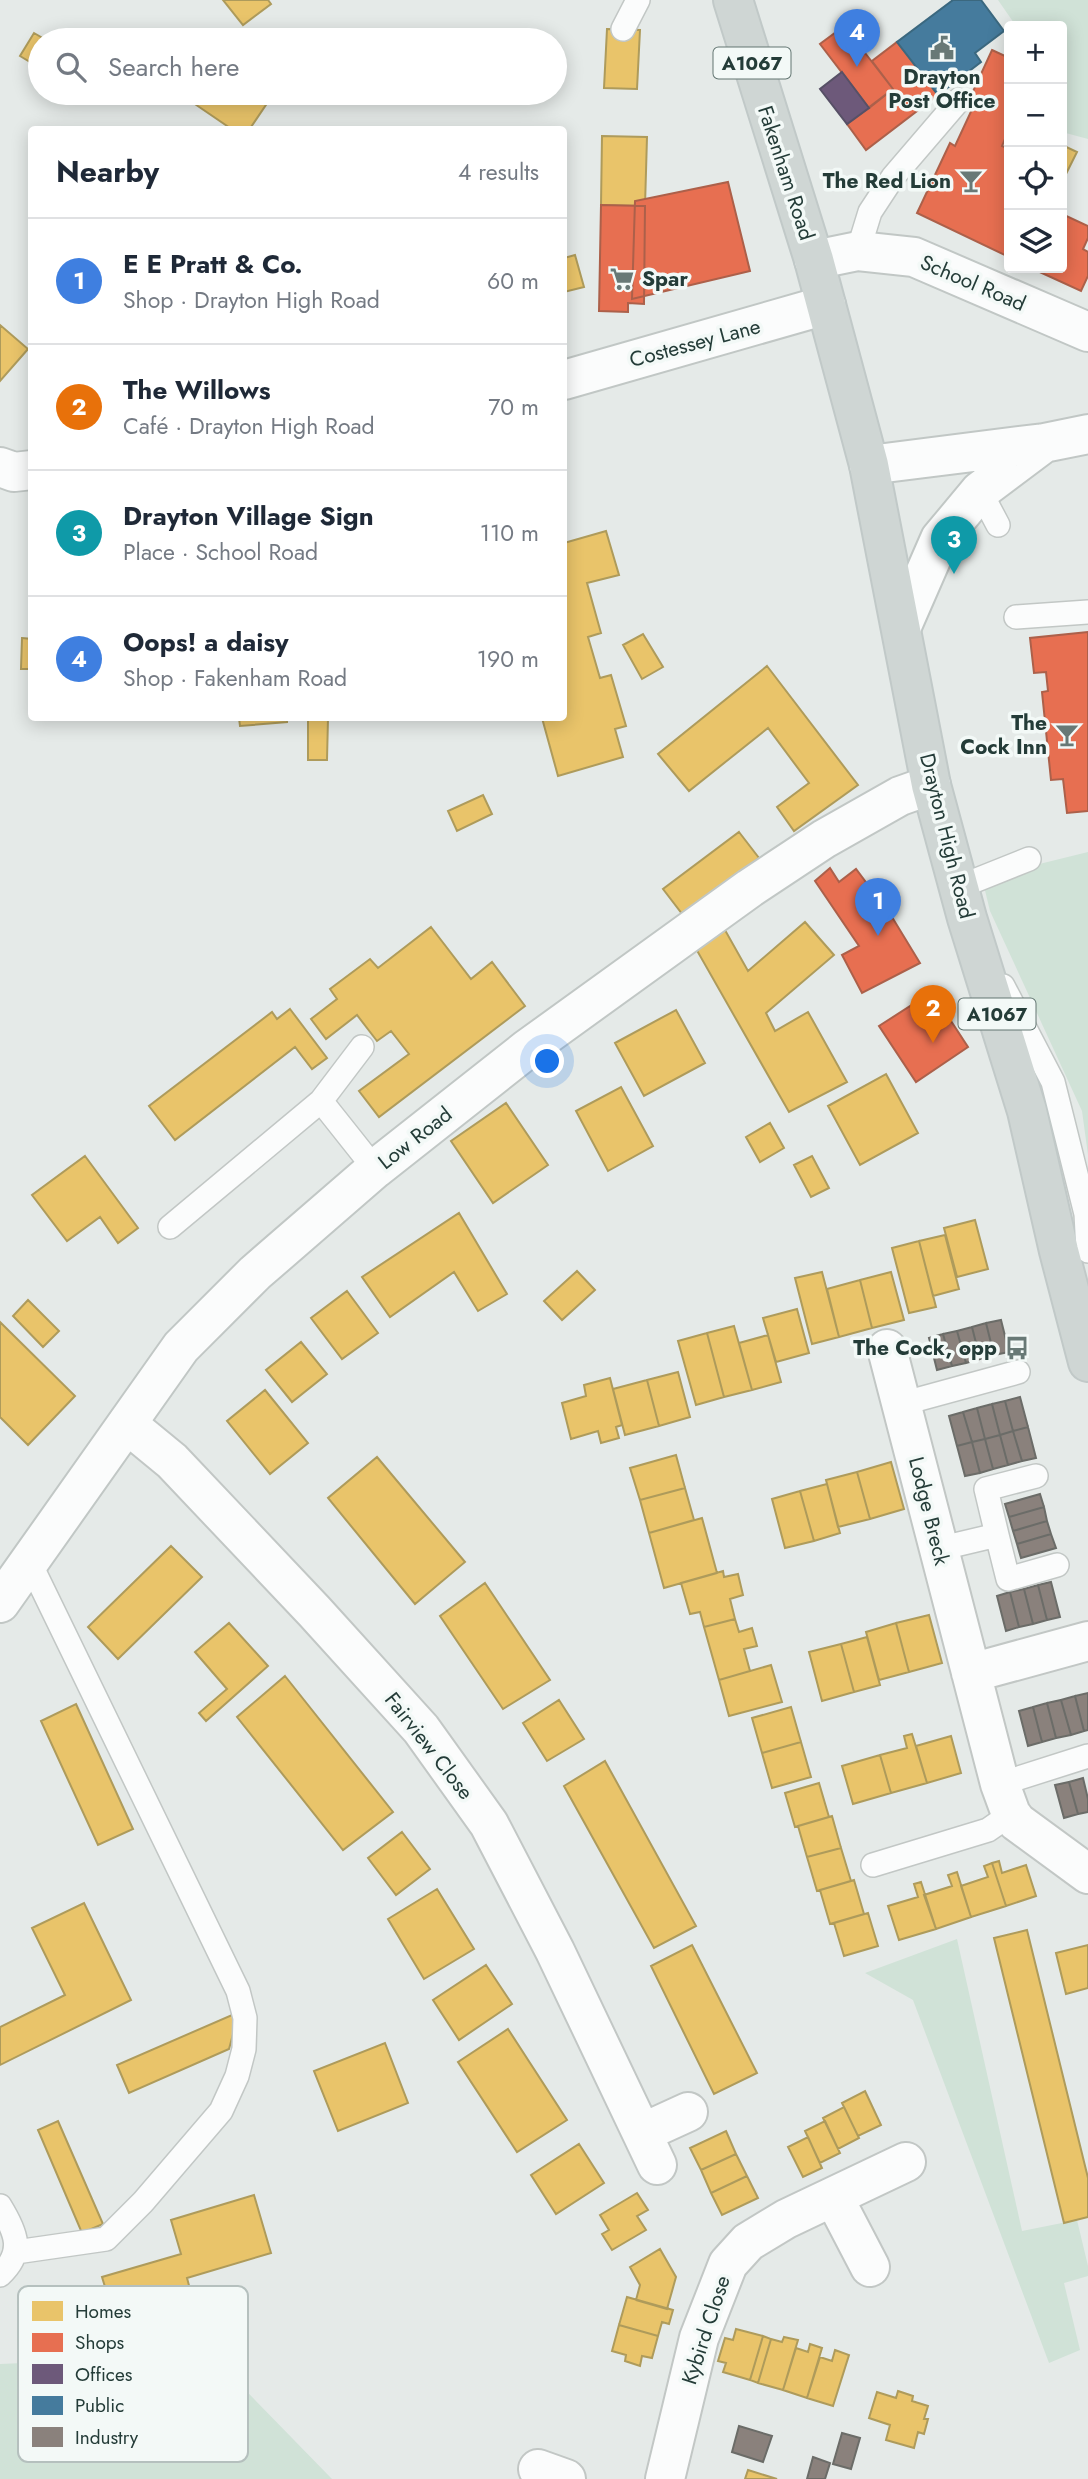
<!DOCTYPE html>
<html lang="en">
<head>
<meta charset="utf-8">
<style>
	:root { --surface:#fff; --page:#f6f6f7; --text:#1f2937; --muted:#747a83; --line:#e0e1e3; --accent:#d93025 }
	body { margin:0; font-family:Jost,sans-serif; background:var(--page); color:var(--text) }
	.controls { position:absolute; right:21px; top:21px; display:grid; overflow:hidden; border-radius:7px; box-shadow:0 4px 18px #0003 }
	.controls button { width:63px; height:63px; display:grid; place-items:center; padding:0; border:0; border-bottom:2px solid var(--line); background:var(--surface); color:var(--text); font:35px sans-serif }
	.you { position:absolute; left:548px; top:1062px; width:24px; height:24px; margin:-18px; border:5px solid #fff; border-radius:50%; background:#1a73e8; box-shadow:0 0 0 10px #1a73e833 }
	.badge { display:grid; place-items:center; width:46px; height:46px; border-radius:50%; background:var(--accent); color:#fff; font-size:23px; font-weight:700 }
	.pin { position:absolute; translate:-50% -58px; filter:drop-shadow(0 2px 4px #0008) }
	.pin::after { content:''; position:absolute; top:37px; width:24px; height:21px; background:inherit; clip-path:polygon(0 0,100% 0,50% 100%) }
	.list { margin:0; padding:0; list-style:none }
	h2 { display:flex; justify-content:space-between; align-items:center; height:91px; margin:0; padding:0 28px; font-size:30px }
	h2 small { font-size:23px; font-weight:400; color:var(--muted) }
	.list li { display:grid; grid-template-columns:46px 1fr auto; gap:21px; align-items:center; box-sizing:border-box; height:126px; padding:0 28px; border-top:2px solid var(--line) }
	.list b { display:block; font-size:26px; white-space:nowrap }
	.list p { margin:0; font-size:23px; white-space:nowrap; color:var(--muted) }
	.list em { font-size:23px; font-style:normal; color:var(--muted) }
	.icon { flex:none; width:38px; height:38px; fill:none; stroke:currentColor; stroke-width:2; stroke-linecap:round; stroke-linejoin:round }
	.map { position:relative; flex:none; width:1088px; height:2479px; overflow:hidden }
	.search { position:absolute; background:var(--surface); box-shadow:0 4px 18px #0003; left:28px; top:28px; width:539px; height:77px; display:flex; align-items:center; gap:18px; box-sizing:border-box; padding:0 24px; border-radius:38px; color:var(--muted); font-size:26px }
	.panel { position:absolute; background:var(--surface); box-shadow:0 4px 18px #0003; left:28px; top:126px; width:539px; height:595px; border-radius:7px }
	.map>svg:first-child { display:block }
	.green { fill:#d0e2d7 }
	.homes { fill:#e9c46a; stroke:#ae9b5b; stroke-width:2 }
	.shops { fill:#e76f51; stroke:#ac604a; stroke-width:2 }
	.offices { fill:#6d597a; stroke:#575066; stroke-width:2 }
	.public { fill:#457b9d; stroke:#3b687f; stroke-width:2 }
	.industry { fill:#8a817c; stroke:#6b6c68; stroke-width:2 }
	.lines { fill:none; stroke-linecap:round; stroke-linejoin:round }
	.lane-casing { stroke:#c2c7c5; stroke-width:26 }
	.street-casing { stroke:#c2c7c5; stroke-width:42 }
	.secondary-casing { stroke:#c1c7c5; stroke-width:42 }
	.primary-casing { stroke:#c1c9c8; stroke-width:42 }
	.lane { stroke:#fbfcfc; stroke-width:23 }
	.street { stroke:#fbfcfc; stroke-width:38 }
	.secondary { stroke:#fbfcfc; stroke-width:38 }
	.primary { stroke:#cfd6d4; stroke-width:38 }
	.labels { text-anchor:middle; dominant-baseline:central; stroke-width:7; stroke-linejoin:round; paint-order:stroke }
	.shield { fill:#f3f9f7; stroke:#627571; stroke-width:2 }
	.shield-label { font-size:19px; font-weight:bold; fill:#243c38 }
	.poi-label { font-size:21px; font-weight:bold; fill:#243c38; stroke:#f3f9f7; text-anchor:end }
	.street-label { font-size:21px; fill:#243c38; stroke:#f3f9f7 }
	.key { fill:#f3f9f7; stroke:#b5c0be; stroke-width:2 }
	.key-label { font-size:19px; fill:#243c38 }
</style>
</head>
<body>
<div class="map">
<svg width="1088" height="2479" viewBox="0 0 1088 2479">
	<rect width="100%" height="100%" fill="#e5eae8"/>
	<path class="green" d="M998 0H1088V139L1062 132V26H1016Z
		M1088 852V1155L1082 1111 990 911 982 878Z
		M957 1939 1022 2231 1077 2220 1088 2266V2276L1064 2283 1080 2350 1049 2363 913 2000 865 1973Z
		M185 2328 332 2479H0V2364L141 2358Z"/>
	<path class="homes" d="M223 0H268L271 4 243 25Z
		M607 29 640 30 637 89 604 88Z
		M34 33 46 40H40V68L20 56Z
		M193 93H274L249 130H233L189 100Z
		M602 136 647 137 645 206 601 205Z
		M1062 145 1077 152 1062 182Z
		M575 255 584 287 564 292V258Z
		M0 325 28 349 0 381Z
		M606 531 619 575 587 583 601 633 588 637 600 678 611 675 626 726 615 729 623 757 558 776 542 718H564V543Z
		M643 634 663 667 642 679 623 645Z
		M22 638 32 639V669H21Z
		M767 666 858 785 794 831 777 807 809 783 768 728 689 791 658 754Z
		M239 718H287V722L240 726Z
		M308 718H328L327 760H308Z
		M483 795 492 814 457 831 448 811Z
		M739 832 759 858 683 915 663 889Z
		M805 922 834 955 766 1013 775 1031 808 1012 847 1082 789 1112 695 947 725 930 748 971Z
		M431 927 471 979 492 962 525 1006 379 1117 359 1091 409 1054 391 1031 377 1041 357 1015 326 1039 311 1019 337 999 330 989 370 959 378 968Z
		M290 1009 327 1058 312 1069 295 1047 175 1140 149 1106 272 1012 277 1019Z
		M676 1010 705 1063 644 1096 615 1043Z
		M886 1074 918 1133 860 1165 828 1106Z
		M621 1087 653 1146 608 1171 576 1111Z
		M506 1103 548 1165 493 1203 451 1141Z
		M770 1123 784 1148 760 1162 746 1137Z
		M85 1156 138 1228 118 1243 100 1217 67 1241 32 1195Z
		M812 1156 829 1188 811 1197 794 1165Z
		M459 1213 507 1294 478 1311 454 1272 390 1317 362 1277Z
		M975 1220 988 1269 957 1277 944 1228Z
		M945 1235 959 1289 933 1296 919 1241Z
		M919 1241 936 1307 909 1313 892 1248Z
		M577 1271 595 1290 562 1320 544 1301Z
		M822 1272 839 1337 812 1344 795 1278Z
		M891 1272 904 1320 872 1328 860 1280Z
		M860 1280 872 1328 839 1337 827 1289Z
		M347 1291 378 1333 342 1359 311 1318Z
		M28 1300 59 1331 43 1347 13 1316Z
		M797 1309 809 1353 776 1362 763 1318Z
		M0 1322 75 1396 28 1445 0 1417Z
		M734 1326 752 1390 724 1397 707 1333Z
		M707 1333 724 1397 696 1405 678 1341Z
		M768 1335 781 1382 752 1390 739 1343Z
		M301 1342 327 1374 292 1402 266 1370Z
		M678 1372 690 1417 659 1426 647 1380Z
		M610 1378 622 1425 616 1427 619 1438 601 1443 598 1431 571 1439 562 1403 586 1396 584 1385Z
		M647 1380 659 1426 625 1435 613 1389Z
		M265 1390 308 1443 270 1474 227 1421Z
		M676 1455 685 1488 640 1500 630 1468Z
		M377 1457 465 1562 415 1604 328 1498Z
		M891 1462 904 1509 870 1519 857 1472Z
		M857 1472 870 1519 838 1527 826 1480Z
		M827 1484 840 1533 814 1541 800 1491Z
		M685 1488 694 1520 649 1533 640 1500Z
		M800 1491 814 1541 785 1548 772 1499Z
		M702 1518 717 1573 664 1588 649 1533Z
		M171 1546 202 1577 118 1659 88 1627Z
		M723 1571 724 1577 738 1574 743 1595 730 1599 735 1619 704 1627 700 1612 690 1614 681 1583Z
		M485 1583 550 1680 503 1709 440 1616Z
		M929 1615 942 1663 909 1672 896 1623Z
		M735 1619 739 1632 752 1628 757 1646 744 1649 750 1671 719 1680 704 1627Z
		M229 1623 268 1666 206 1721 199 1713 227 1689 195 1652Z
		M896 1623 909 1672 879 1680 866 1632Z
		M867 1637 880 1685 854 1692 841 1644Z
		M841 1644 854 1692 822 1701 809 1652Z
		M771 1665 782 1702 729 1716 719 1680Z
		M285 1676 393 1812 343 1850 237 1717Z
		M559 1700 584 1739 547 1761 523 1723Z
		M76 1704 133 1829 98 1845 41 1721Z
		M791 1707 801 1742 762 1753 752 1718Z
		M912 1734 927 1783 891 1793 880 1755 907 1748 904 1736Z
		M951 1736 961 1773 927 1783 916 1746Z
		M801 1742 811 1777 772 1788 762 1753Z
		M880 1755 891 1793 853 1804 842 1766Z
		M605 1761 696 1926 654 1948 564 1786Z
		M819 1783 829 1817 795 1827 785 1793Z
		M832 1816 841 1848 807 1857 798 1826Z
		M402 1832 430 1869 396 1895 368 1858Z
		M841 1848 851 1881 817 1891 807 1857Z
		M999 1861 1002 1873 1026 1865 1036 1896 1006 1906 992 1863Z
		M992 1863 1006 1906 971 1917 961 1886 988 1877 984 1866Z
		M957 1872 971 1917 936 1929 924 1895 952 1886 948 1875Z
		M854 1880 864 1914 830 1924 820 1890Z
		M921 1882 936 1929 899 1940 888 1906 918 1897 914 1884Z
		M437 1889 474 1949 424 1979 388 1919Z
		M84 1903 131 2000 0 2065V2027L65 1995 32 1928Z
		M868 1913 878 1946 844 1956 834 1923Z
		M1027 1930 1088 2178V2217L1064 2223 994 1938Z
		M692 1945 757 2073 714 2094 651 1966Z
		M1088 1945V1988L1066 1994 1056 1953Z
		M486 1965 512 2004 459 2040 433 2000Z
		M239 2012 229 2049 129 2093 117 2065Z
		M508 2029 567 2120 517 2152 458 2062Z
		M385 2043 408 2103 338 2131 314 2071Z
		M865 2091 881 2125 858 2136 842 2103Z
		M844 2107 859 2138 838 2149 823 2118Z
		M58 2121 103 2224 82 2233 38 2130Z
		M825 2121 840 2153 820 2163 805 2131Z
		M726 2131 736 2154 701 2170 690 2148Z
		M808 2137 822 2168 803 2177 788 2147Z
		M579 2144 604 2183 556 2214 531 2175Z
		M736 2154 747 2176 711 2193 701 2170Z
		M747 2176 758 2198 722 2215 711 2193Z
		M637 2193 648 2210 637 2216 646 2230 612 2250 602 2234 609 2230 600 2215Z
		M254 2195 271 2253 187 2278 191 2293 156 2303 159 2311 116 2323 102 2277 181 2254 171 2220Z
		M660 2249 676 2277 667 2309 636 2300 640 2285 630 2267Z
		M627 2297 673 2310 669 2324 662 2322 658 2336 619 2325Z
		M619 2325 658 2336 652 2358 642 2356 640 2366 625 2361 626 2355 612 2351Z
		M736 2329 763 2336 750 2380 723 2372 726 2363 718 2361 725 2338 733 2340Z
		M763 2336 771 2339 758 2383 750 2380Z
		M784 2337 798 2340 783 2390 758 2383 771 2339 782 2342Z
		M810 2344 822 2348 807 2398 783 2390 796 2348 808 2352Z
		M835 2350 849 2355 833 2406 807 2398 820 2357 832 2361Z
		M898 2391 913 2396 912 2401 928 2406 924 2419H928L924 2434 918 2432 914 2448 886 2440 890 2425 869 2418 877 2392 896 2398Z
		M748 2470 777 2479H745Z"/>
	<path class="shops" d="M851 21 868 44 862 49 893 89 869 108 820 44Z
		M897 42 938 95 866 150 847 124 893 89 872 61Z
		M992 50 1007 57 1009 54V130L1002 146 1009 149V257L917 213 950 143 955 146 975 103 969 100Z
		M728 182 750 271 632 299 635 201Z
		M601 205 645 206 644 304 628 303V312L599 311Z
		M1062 214 1088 226V238L1083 249 1088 252V276L1081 291 1031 268H1062Z
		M1088 632V811L1067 813 1063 779 1051 780 1042 692 1048 691 1046 672 1034 673 1030 638Z
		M830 868 839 882 856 869 892 917 920 963 862 993 842 955 859 946 815 881Z
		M932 992 968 1047 916 1082 879 1026Z"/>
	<path class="offices" d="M842 72 869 108 847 124 820 89Z"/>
	<path class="public" d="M953 0H981L1004 31 975 53 981 62 938 95 897 42Z"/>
	<path class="industry" d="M1001 1320 1009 1352 994 1355 986 1323Z
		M986 1323 994 1355 980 1359 972 1327Z
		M972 1327 980 1359 966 1363 957 1331Z
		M957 1331 966 1363 952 1366 943 1334Z
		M943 1334 952 1366 937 1370 929 1338Z
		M1020 1397 1028 1427 1013 1431 1005 1401Z
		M1005 1401 1013 1431 1000 1435 992 1404Z
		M992 1404 1000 1435 985 1439 977 1408Z
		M977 1408 985 1439 972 1442 963 1412Z
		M963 1412 972 1442 957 1446 949 1416Z
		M1028 1427 1036 1458 1022 1461 1013 1431Z
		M1013 1431 1022 1461 1008 1465 1000 1435Z
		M1000 1435 1008 1465 993 1469 985 1439Z
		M985 1439 993 1469 980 1473 972 1442Z
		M972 1442 980 1473 965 1476 957 1446Z
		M1040 1494 1044 1507 1009 1517 1005 1504Z
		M1044 1507 1047 1521 1013 1531 1009 1517Z
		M1047 1521 1051 1534 1017 1544 1013 1531Z
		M1051 1534 1056 1548 1021 1558 1017 1544Z
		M1051 1582 1060 1617 1047 1620 1038 1585Z
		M1038 1585 1047 1620 1033 1624 1024 1589Z
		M1024 1589 1033 1624 1019 1627 1010 1592Z
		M1010 1592 1019 1627 1006 1631 997 1596Z
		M1088 1693V1730L1084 1731 1075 1696Z
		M1075 1696 1084 1731 1071 1735 1061 1700Z
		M1061 1700 1071 1735 1056 1738 1047 1703Z
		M1047 1703 1056 1738 1042 1742 1033 1707Z
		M1033 1707 1042 1742 1028 1746 1019 1711Z
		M1083 1778 1088 1799V1812L1078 1814 1069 1782Z
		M1069 1782 1078 1814 1064 1818 1055 1785Z
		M739 2426 772 2436 763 2462 732 2452Z
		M842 2433 860 2438 851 2469 833 2464Z
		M813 2457 830 2463 825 2479H807Z"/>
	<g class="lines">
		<g class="lane-casing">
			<path id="lane" d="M623 29 638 0
				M858 251 870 212 893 177 959 100
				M980 491 998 525
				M1016 617 1088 612
				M959 887 1029 859
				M1003 986 1053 1082 1086 1214 1088 1251
				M362 1047 321 1101 375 1169
				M170 1227 321 1101
				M901 1404 1018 1372
				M997 1535 986 1489 1036 1476
				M938 1549 997 1535 1008 1579 1057 1565
				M1000 1784 1088 1756
				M873 1865 988 1830 1011 1814
				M0 2206C16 2232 25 2252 0 2275
				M16 2252 106 2239 143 2202 221 2111 237 2076 244 2049 245 2018 238 1991 29 1561"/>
		</g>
		<g class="street-casing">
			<path id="street" d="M887 1349 1000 1784 1011 1814 1017 1822 1088 1874
				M127 1424 172 1461 314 1611 421 1729 489 1824 555 1951 657 2165
				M971 1673 1088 1641
				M642 2133 688 2112
				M834 2198 870 2267
				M538 2469 566 2479
				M665 2479 699 2338 728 2264 748 2242 786 2219 906 2162"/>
		</g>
		<g class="secondary-casing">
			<path id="secondary" d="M814 260 858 251 914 257 1088 332
				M564 380 826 305
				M869 465 1044 443 1088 434
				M0 467 14 472 32 470
				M902 626 940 539 980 491 1044 443
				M0 1603 181 1347 255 1273 375 1169 527 1049 750 888 824 839 900 796 931 785"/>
		</g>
		<g class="primary-casing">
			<path id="primary" d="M733 0 814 260 869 465 931 785 967 918 1027 1111 1059 1251 1088 1362"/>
		</g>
		<use href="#lane" class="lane"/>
		<use href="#street" class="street"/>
		<use href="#secondary" class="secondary"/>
		<use href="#primary" class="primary"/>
	</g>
	<defs>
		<g id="civic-bare" transform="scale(1.89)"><path d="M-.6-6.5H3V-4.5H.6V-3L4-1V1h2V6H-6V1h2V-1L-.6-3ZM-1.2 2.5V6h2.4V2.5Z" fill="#687976" stroke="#f3f9f7" stroke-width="2.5" paint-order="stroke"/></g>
		<g id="bar-bare" transform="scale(1.89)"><path d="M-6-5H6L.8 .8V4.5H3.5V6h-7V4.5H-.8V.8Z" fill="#687976" stroke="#f3f9f7" stroke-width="2.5" paint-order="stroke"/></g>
		<g id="supermarket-bare" transform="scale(1.89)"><path d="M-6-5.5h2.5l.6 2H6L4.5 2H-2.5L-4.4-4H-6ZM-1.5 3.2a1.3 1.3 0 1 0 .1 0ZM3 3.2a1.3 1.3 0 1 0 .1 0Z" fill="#687976" stroke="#f3f9f7" stroke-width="2.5" paint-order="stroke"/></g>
		<g id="bus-bare" transform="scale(1.89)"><path d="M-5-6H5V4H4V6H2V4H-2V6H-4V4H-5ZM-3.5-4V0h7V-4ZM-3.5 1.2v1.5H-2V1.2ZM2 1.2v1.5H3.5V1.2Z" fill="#687976" stroke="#f3f9f7" stroke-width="2.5" paint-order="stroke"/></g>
	</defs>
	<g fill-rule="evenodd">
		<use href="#civic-bare" x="942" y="48"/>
		<use href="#bar-bare" x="971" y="181"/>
		<use href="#supermarket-bare" x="622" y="279"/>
		<use href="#bar-bare" x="1067" y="735"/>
		<use href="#bus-bare" x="1017" y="1348"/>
	</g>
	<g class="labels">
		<g class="shield">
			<rect x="713.5" y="47.5" width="77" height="31" rx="5"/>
			<rect x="958.5" y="998.5" width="77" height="31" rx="5"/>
		</g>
		<g class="shield-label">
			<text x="752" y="63">A1067</text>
			<text x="997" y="1014">A1067</text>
		</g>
		<g class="poi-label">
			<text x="942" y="77" text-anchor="middle">Drayton<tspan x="942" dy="24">Post Office</tspan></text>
			<text x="951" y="181">The Red Lion</text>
			<text x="642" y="279" text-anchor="start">Spar</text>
			<text x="1047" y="723">The<tspan x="1047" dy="24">Cock Inn</tspan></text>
			<text x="997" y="1348">The Cock, opp</text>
		</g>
		<g class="street-label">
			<text transform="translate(786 173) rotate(72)">Fakenham Road</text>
			<text transform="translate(973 283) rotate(23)">School Road</text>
			<text transform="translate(695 343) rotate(-15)">Costessey Lane</text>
			<text transform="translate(947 836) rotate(76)">Drayton High Road</text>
			<text transform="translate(415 1138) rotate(-38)">Low Road</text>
			<text transform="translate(929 1511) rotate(76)">Lodge Breck</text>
			<text transform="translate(429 1746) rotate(52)">Fairview Close</text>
			<text transform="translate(706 2330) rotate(-72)">Kybird Close</text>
		</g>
	</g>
	<rect x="18" y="2286" width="230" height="176" rx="10" class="key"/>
	<rect x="32" y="2301" width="31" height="20" fill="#e9c46a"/>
	<rect x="32" y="2333" width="31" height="19" fill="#e76f51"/>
	<rect x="32" y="2364" width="31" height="20" fill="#6d597a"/>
	<rect x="32" y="2396" width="31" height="19" fill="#457b9d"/>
	<rect x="32" y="2427" width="31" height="20" fill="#8a817c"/>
	<g class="key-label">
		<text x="75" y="2318">Homes</text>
		<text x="75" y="2349">Shops</text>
		<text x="75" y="2381">Offices</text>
		<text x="75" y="2412">Public</text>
		<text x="75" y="2444">Industry</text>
	</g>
</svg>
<div class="controls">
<button>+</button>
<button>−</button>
<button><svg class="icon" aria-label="locate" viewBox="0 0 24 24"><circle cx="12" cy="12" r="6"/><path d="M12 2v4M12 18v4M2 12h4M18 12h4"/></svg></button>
<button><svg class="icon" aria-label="layers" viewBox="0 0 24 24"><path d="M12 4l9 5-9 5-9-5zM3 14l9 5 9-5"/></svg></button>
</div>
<div class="you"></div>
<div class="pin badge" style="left:878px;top:936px;background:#3f7fe0">1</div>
<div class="pin badge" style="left:933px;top:1043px;background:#e8710a">2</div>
<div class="pin badge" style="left:954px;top:574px;background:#0f9aa8">3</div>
<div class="pin badge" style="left:857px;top:67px;background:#3f7fe0">4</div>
<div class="search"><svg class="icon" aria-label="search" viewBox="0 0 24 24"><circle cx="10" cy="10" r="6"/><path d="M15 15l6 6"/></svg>Search here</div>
<section class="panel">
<h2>Nearby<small>4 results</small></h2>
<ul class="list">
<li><span class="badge" style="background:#3f7fe0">1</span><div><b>E E Pratt &amp; Co.</b><p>Shop · Drayton High Road</p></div><em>60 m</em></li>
<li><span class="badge" style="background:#e8710a">2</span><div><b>The Willows</b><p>Café · Drayton High Road</p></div><em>70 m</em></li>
<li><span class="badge" style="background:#0f9aa8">3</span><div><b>Drayton Village Sign</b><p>Place · School Road</p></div><em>110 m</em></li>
<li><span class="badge" style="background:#3f7fe0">4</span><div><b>Oops! a daisy</b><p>Shop · Fakenham Road</p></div><em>190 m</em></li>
</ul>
</section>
</div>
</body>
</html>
